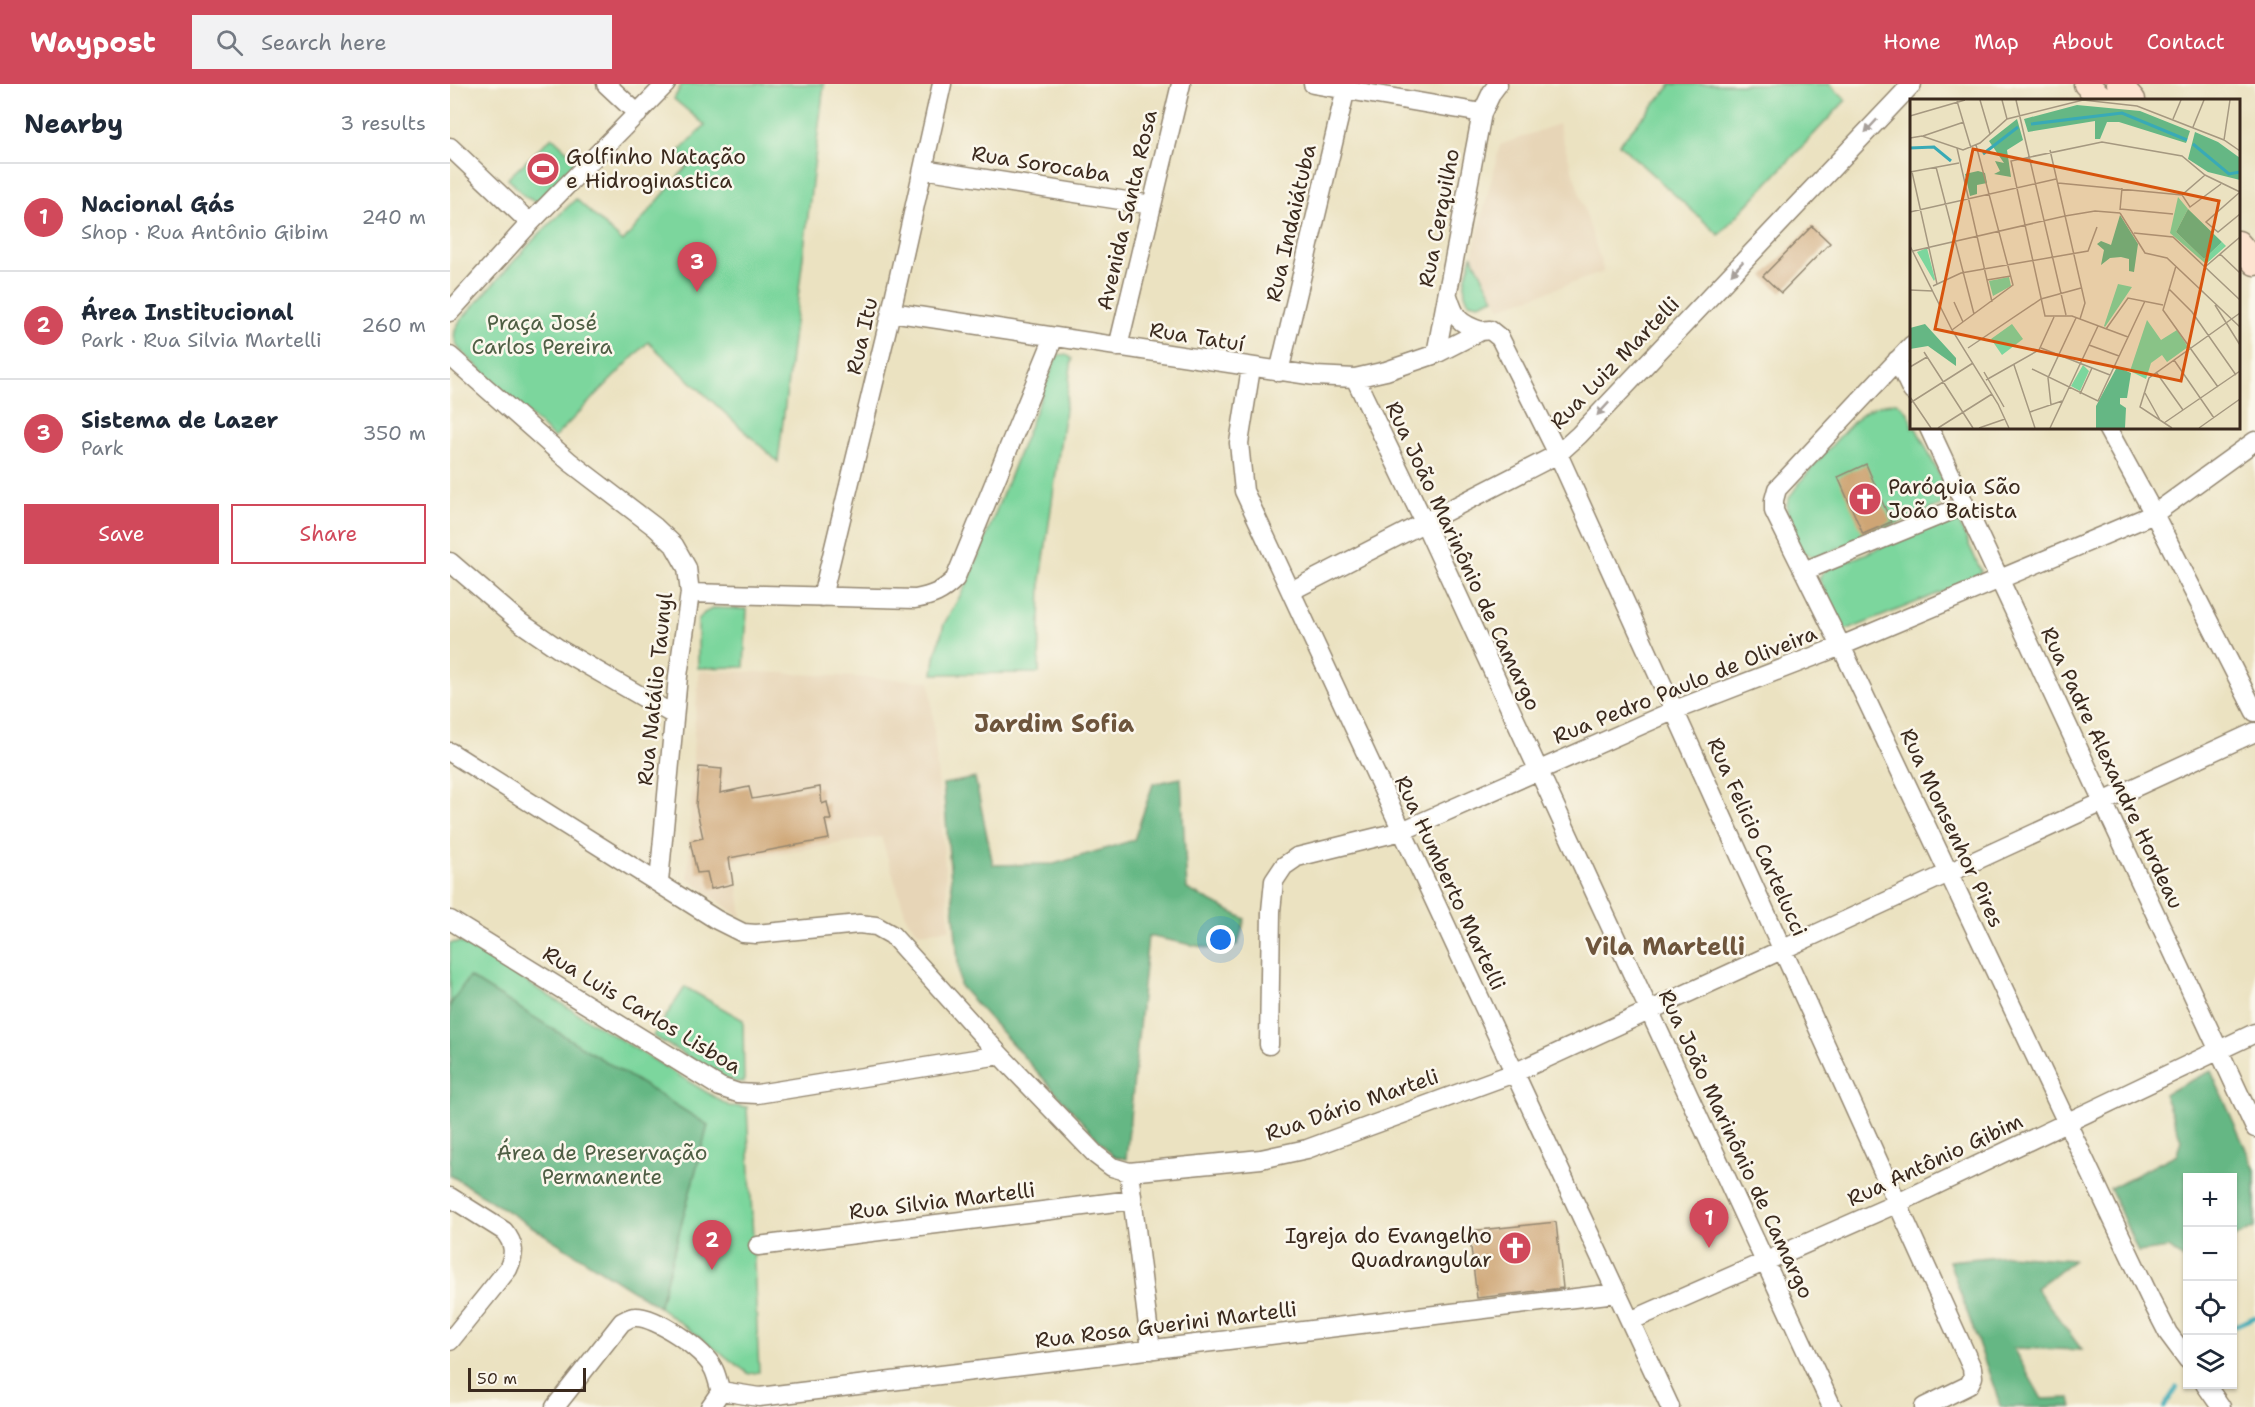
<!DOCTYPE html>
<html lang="en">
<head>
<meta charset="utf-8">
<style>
	:root { --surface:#fff; --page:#f2f2f3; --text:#1f2937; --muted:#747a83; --line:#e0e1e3; --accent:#d1495b }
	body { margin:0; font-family:"Shantell Sans",sans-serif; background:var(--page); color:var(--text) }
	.controls { position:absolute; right:18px; bottom:18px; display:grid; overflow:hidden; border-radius:0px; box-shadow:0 2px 4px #0004 }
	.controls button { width:54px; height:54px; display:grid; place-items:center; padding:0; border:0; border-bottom:2px solid var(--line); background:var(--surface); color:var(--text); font:30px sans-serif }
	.scale { position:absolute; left:18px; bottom:15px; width:118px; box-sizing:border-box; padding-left:6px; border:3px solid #3b2a1e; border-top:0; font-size:16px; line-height:21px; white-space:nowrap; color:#3b2a1e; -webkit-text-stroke:4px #fbf7ec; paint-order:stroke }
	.you { position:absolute; left:771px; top:856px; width:21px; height:21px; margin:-15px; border:4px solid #fff; border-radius:50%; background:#1a73e8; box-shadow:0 0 0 9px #1a73e833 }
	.badge { display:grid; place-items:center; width:39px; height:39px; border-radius:50%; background:var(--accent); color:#fff; font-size:20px; font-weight:700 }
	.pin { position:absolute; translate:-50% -50px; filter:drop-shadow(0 2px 3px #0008) }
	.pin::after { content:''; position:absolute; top:32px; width:21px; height:18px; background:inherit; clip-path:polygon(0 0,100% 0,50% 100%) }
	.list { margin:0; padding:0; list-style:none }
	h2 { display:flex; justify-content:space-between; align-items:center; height:78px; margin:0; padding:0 24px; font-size:26px }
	h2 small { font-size:20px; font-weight:400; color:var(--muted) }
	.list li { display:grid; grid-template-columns:39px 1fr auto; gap:18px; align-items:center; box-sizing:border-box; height:108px; padding:0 24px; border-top:2px solid var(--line) }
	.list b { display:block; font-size:22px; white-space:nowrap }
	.list p { margin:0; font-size:20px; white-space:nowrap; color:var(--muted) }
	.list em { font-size:20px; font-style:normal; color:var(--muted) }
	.actions { display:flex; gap:12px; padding:18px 24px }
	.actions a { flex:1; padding:14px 0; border:2px solid var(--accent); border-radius:0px; text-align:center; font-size:21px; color:var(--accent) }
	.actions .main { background:var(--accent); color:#fff }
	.icon { flex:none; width:33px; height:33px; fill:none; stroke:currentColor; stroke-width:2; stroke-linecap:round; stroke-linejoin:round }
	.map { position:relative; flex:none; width:1805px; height:1323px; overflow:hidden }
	header { display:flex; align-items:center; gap:36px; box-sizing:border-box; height:84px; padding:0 30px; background:var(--accent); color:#fff }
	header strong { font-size:28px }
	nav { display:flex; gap:33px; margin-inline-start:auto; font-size:21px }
	.search { width:420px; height:54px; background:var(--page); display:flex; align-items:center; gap:15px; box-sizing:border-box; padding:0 21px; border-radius:0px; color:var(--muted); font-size:22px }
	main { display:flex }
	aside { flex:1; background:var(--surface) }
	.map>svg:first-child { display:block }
	.built { fill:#e7d5b7 }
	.green { fill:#7cd69d; stroke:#5c805e; stroke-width:1.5 }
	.forest { fill:#65b784; stroke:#507051; stroke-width:1.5 }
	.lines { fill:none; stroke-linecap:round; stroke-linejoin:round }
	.stream { stroke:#39aab6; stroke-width:4.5 }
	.building { fill:#cea575 }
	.minor-casing { stroke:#938670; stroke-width:21 }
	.secondary-casing { stroke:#938670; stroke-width:27 }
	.minor { stroke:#fff; stroke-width:18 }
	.secondary { stroke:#fde4d1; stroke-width:24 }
	.oneway { fill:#a79f9a }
	.labels { text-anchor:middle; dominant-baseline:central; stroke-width:5; stroke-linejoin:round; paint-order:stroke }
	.poi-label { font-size:21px; fill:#3b2a1e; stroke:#fbf7ec; text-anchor:start }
	.street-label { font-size:21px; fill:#3b2a1e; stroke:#fbf7ec }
	.park-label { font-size:21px; fill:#4e5e44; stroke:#fbf7ec }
	.quarter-label { font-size:24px; font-weight:bold; fill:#6e553c; stroke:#fbf7ec }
	.inset-river { fill:none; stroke:#39aab6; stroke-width:3 }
	.inset-road { fill:none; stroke:#a59880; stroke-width:1.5 }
	.view { fill:#d7540e; fill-opacity:0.15; stroke:#d7540e; stroke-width:3 }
	.inset-edge { fill:none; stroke:#3b2a1e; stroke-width:3 }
</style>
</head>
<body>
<header>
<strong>Waypost</strong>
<div class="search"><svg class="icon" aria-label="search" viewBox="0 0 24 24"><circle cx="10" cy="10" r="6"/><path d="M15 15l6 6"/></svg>Search here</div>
<nav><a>Home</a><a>Map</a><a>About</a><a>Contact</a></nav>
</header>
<main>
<aside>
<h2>Nearby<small>3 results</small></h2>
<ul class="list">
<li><span class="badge">1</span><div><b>Nacional Gás</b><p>Shop · Rua Antônio Gibim</p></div><em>240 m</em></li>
<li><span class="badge">2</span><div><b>Área Institucional</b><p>Park · Rua Silvia Martelli</p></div><em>260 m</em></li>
<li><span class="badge">3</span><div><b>Sistema de Lazer</b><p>Park</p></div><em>350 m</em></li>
</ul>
<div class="actions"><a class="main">Save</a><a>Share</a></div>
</aside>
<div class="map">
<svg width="1805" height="1323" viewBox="0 0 1805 1323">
	<rect width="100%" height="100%" fill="#fbf7ec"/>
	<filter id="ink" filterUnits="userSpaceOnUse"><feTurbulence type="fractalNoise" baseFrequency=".0167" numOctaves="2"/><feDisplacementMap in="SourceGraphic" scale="12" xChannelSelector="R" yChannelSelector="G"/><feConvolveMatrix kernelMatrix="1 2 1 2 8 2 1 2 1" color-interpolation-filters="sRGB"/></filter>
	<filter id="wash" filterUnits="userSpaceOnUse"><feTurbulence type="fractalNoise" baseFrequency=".008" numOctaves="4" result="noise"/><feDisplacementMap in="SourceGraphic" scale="24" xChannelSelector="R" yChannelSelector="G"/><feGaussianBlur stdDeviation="1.35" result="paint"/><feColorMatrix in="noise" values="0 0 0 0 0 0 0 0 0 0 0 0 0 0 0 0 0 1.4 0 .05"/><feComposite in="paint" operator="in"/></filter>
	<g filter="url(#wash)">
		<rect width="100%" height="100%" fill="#ebe2c1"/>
		<path class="built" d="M1108 40 1154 188 1050 224 1022 172 1050 61Z
			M249 587 310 588 480 597 500 845 469 849 457 835 431 753 285 776 292 835 238 794 244 647Z"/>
		<path class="green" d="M232 0H374L328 378 198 258 104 354 10 266C2 254 3 248 10 237L86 153 126 115 173 158 239 80 228 69 255 41 224 15Z
			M1222 0H1379L1396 16 1269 151 1169 60Z
			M102 53 128 77 86 118 75 113 58 94Z
			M1022 172 1044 214 1029 220 1019 218C1009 205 1018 187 1022 172Z
			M616 270 622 275 591 496 589 589 483 590 485 574 494 540 519 496 607 272Z
			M1446 318C1457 326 1461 330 1462 344H1466L1495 402V419L1365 474 1352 468C1345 453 1335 437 1337 420 1338 407 1399 342 1411 331 1421 322 1433 320 1446 318Z
			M1501 434 1508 437 1531 487 1527 494 1400 545 1391 546 1369 494 1374 487Z
			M264 524 297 525 294 583 248 584V537L254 529Z
			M11 858 279 1022 297 1023 309 1288 299 1290 209 1223 258 1041 19 893 0 921V859Z
			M235 903 293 936 294 998H284L273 993 203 952Z"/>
		<path class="forest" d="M525 694 543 781 604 780 684 756 703 700 731 694 737 805 795 835 788 860 772 867 698 852 676 1075 663 1072 510 902 493 700Z
			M19 893 258 1041 209 1223 0 1091V921Z
			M1761 987 1805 1086V1144L1783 1154 1782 1094H1738L1737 1175 1735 1176 1719 1164 1688 1168 1660 1104 1727 1070 1731 1056 1714 1010Z
			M1559 1171 1624 1176 1586 1204 1632 1266 1563 1264 1592 1315 1621 1314 1623 1323H1551L1499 1177Z"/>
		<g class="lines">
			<path class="stream" d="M1782 1243 1805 1233
				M1714 1323 1727 1303"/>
		</g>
		<g id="blocks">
			<path class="building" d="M1362 142 1380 159 1331 209 1313 192Z
				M1416 380 1441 438 1413 450 1388 393Z
				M249 683 272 685 270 709 299 703 302 715 370 703 372 720 377 718 381 736H375L379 755 279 774 283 800 261 805 257 788 247 789 240 757 253 754 246 722Z
				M1106 1138 1113 1204 1027 1214 1019 1147Z"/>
		</g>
	</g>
	<g filter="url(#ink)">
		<use href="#blocks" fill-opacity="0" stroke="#938670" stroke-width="1.5"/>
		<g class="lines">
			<g class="minor-casing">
				<path id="minor" d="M156 0 188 30
					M863 0 1032 29
					M0 63 80 139
					M473 85 702 121
					M998 212C1005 234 1008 239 1031 247
					M0 228 80 139 216 0
					M441 228 865 292 905 294 936 287 986 270 1031 247 1040 246 1050 254 1108 370 1522 1284 1523 1293 1519 1301 1474 1323
					M1462 261 1327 405 1324 416V427L1391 562 1701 1216 1718 1249 1738 1276
					M668 263 731 0
					M986 270 1032 29 1042 8 1048 0
					M0 272 120 378 205 443 224 461 237 484 240 509 228 592 209 798
					M1447 276 1462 307
					M801 284 789 359 794 407 1220 1323
					M829 288 897 0
					M905 294 975 440 1382 1323
					M1479 344 1805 1044
					M1657 344 1704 430 1805 628
					M0 478 71 539 109 565 224 631
					M1354 487 1515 421
					M841 507 1108 370 1129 351 1462 0
					M240 509 465 515C482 512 492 508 505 495L604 253
					M372 513 441 228 492 0
					M0 668 267 836 293 849 306 850 409 840 426 842 442 851 550 971 646 1071 662 1083 679 1088 811 1075 857 1065 1064 989 1805 648
					M0 836 270 1003 288 1009 307 1010 550 971
					M819 961 821 827 824 797 834 782 847 773 952 747 1225 626 1391 562 1704 430 1805 357
					M679 1088 701 1266
					M0 1113 54 1147C65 1160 65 1170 58 1185L0 1257
					M308 1162 682 1116
					M1180 1237 1448 1119 1805 949
					M1755 1300 1771 1323
					M271 1307 309 1313 1166 1209
					M105 1323 172 1238C176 1236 180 1233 185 1233 206 1232 254 1266 263 1284 267 1291 268 1300 271 1307L260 1323"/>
			</g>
			<g class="secondary-casing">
				<path id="secondary" d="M1636 0 1654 16
					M1669 0 1683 16
					M1788 159 1805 179"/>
			</g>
			<use href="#minor" class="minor"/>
			<use href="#secondary" class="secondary"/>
		</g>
		<defs><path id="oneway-solid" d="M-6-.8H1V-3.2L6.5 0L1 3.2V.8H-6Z" transform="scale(1.5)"/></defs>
		<g class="oneway">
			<use href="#oneway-solid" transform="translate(1421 42) rotate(133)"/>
			<use href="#oneway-solid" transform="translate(1287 184) rotate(133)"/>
			<use href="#oneway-solid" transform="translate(1153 325) rotate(133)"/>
		</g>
	</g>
	<defs>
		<g id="stadium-disc" transform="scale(1.725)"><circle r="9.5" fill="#d1495b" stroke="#fbf7ec"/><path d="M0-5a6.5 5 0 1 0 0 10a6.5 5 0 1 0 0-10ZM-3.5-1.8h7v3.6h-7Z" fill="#fff"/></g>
		<g id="church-disc" transform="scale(1.725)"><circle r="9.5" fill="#d1495b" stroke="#fbf7ec"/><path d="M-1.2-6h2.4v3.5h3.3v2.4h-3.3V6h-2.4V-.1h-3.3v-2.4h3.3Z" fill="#fff"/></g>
	</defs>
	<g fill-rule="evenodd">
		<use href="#stadium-disc" x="93" y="85"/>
		<use href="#church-disc" x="1415" y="415"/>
		<use href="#church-disc" x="1065" y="1164"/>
	</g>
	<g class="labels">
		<g class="poi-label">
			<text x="116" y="73">Golfinho Natação<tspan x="116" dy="24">e Hidroginastica</tspan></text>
			<text x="1438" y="403">Paróquia São<tspan x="1438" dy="24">João Batista</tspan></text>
			<text x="1042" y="1152" text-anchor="end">Igreja do Evangelho<tspan x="1042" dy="24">Quadrangular</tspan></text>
		</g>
		<g class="street-label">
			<text transform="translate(591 80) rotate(9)">Rua Sorocaba</text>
			<text transform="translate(677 126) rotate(-77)">Avenida Santa Rosa</text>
			<text transform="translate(989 134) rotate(-79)">Rua Cerquilho</text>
			<text transform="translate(841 139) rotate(-77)">Rua Indaiátuba</text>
			<text transform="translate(412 252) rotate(-77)">Rua Itu</text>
			<text transform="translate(747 253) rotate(9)">Rua Tatuí</text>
			<text transform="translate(1165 279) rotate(-46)">Rua Luiz Martelli</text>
			<text transform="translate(1013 472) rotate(65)">Rua João Marinônio de Camargo</text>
			<text transform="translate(1235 601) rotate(-22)">Rua Pedro Paulo de Oliveira</text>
			<text transform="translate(205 605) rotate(-84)">Rua Natálio Taunyl</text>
			<text transform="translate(1662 684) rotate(65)">Rua Padre Alexandre Hordeau</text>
			<text transform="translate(1502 744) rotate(65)">Rua Monsenhor Pires</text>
			<text transform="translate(1307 753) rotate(66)">Rua Felicio Cartelucci</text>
			<text transform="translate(1000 799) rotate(65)">Rua Humberto Martelli</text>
			<text transform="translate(192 926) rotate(31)">Rua Luis Carlos Lisboa</text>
			<text transform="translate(902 1021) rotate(-19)">Rua Dário Marteli</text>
			<text transform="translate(1286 1060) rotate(65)">Rua João Marinônio de Camargo</text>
			<text transform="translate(1485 1076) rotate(-25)">Rua Antônio Gibim</text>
			<text transform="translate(492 1117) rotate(-7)">Rua Silvia Martelli</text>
			<text transform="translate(716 1241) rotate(-7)">Rua Rosa Guerini Martelli</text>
		</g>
		<g class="park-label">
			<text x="92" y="239">Praça José<tspan x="92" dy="24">Carlos Pereira</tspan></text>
			<text x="152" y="1069">Área de Preservação<tspan x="152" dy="24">Permanente</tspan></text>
		</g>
		<g class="quarter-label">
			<text x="604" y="640">Jardim Sofia</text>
			<text x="1215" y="863">Vila Martelli</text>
		</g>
	</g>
	<g transform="translate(1460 15)">
		<rect width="330" height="330" fill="#ebe2c1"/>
		<path d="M268 98 278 110 266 133 294 160 312 143 316 147 296 165 260 134ZM17 149 25 180 24 182 7 153ZM99 178 101 187 83 197 79 182ZM208 185 222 188 195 228 194 227ZM237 221 251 241 267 231 278 248 257 263 252 256 241 264 236 280 220 272ZM102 225 113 240 92 256 81 240ZM173 266 179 272 170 292 161 287Z" fill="#7cd69d"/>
		<path d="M167 6 230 12 280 32 276 44 209 23H197L190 40H185V22L118 33 114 20ZM107 20 113 41 97 51 101 78 84 75 90 72 85 62 94 64 79 42ZM285 33 308 43 330 59V81L298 73 278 60ZM68 72 75 74 77 84 67 86V95L60 97 55 75ZM278 110 312 143 294 160 266 133ZM210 116 228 145 224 173 219 172V160L211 158 200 159 191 166 194 151 187 145 191 142 201 146ZM15 225 46 259V267L18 247 0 250V229ZM207 268 221 274 217 299H210V305L216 309 215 329H186V307Z" fill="#65b784"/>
		<path class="inset-river" d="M121 25 212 14 277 41M283 45 319 75 330 73M0 49 24 48 41 62M73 55 108 28"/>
		<path class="inset-road" d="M70 1 80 35M92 1 97 20M106 1 156 216M47 2 61 49M0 17 55 1M263 20 271 1M283 28 294 1M13 37 54 23M0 39 12 37 53 51 70 44 97 20 173 1 227 7 314 41 330 52M314 41 320 1M47 49 82 203M140 51 175 204 170 220M26 68 64 215M0 73 49 64M2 73 27 185M295 76 272 96 280 108 311 85M148 84 272 96M330 93 296 123 308 133 330 115M210 110 263 115M210 111 212 89M0 113 146 80M210 114 235 154 257 159 330 228M224 134 263 138 330 201M0 147 42 231 88 305 99 329M3 152 155 117 185 112 210 114M310 155 330 174M266 167 253 211 308 288M295 168 330 138M77 181 101 177M23 187 51 174 178 152 187 128M259 190 282 213 326 276M0 191 23 192M44 203 53 223M305 206 330 246M196 230 218 199 253 206M42 231 103 186 66 46M218 238 162 217H135L101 62 192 43 272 57 295 76 330 93M179 246 209 257M58 249 131 200 171 189M131 249 200 276M14 253 63 329M264 261 304 319M104 266 125 329M0 268 17 258M122 270 188 302 235 202M74 273 94 308M246 273 273 311M76 281 129 251 144 218M235 294 250 321M170 295 182 269M0 298 21 329M0 304 63 264M141 306 138 279 166 219M120 313 152 302M254 324 330 272M28 329 82 295M69 329 95 320M140 329 188 227M262 329 230 308 239 279 330 214M289 329 330 300"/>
		<path class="view" d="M63 50 309 102 271 282 25 230Z"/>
		<rect width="330" height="330" class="inset-edge"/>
	</g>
</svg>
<div class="controls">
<button>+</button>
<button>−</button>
<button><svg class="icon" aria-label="locate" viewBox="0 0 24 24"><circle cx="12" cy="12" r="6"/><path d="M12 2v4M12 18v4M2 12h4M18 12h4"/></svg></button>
<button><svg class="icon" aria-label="layers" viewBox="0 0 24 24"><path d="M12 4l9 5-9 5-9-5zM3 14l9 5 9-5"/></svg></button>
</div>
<div class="scale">50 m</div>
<div class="you"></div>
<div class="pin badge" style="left:1259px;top:1164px">1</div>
<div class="pin badge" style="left:262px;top:1186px">2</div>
<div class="pin badge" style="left:247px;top:208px">3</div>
</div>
</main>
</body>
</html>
